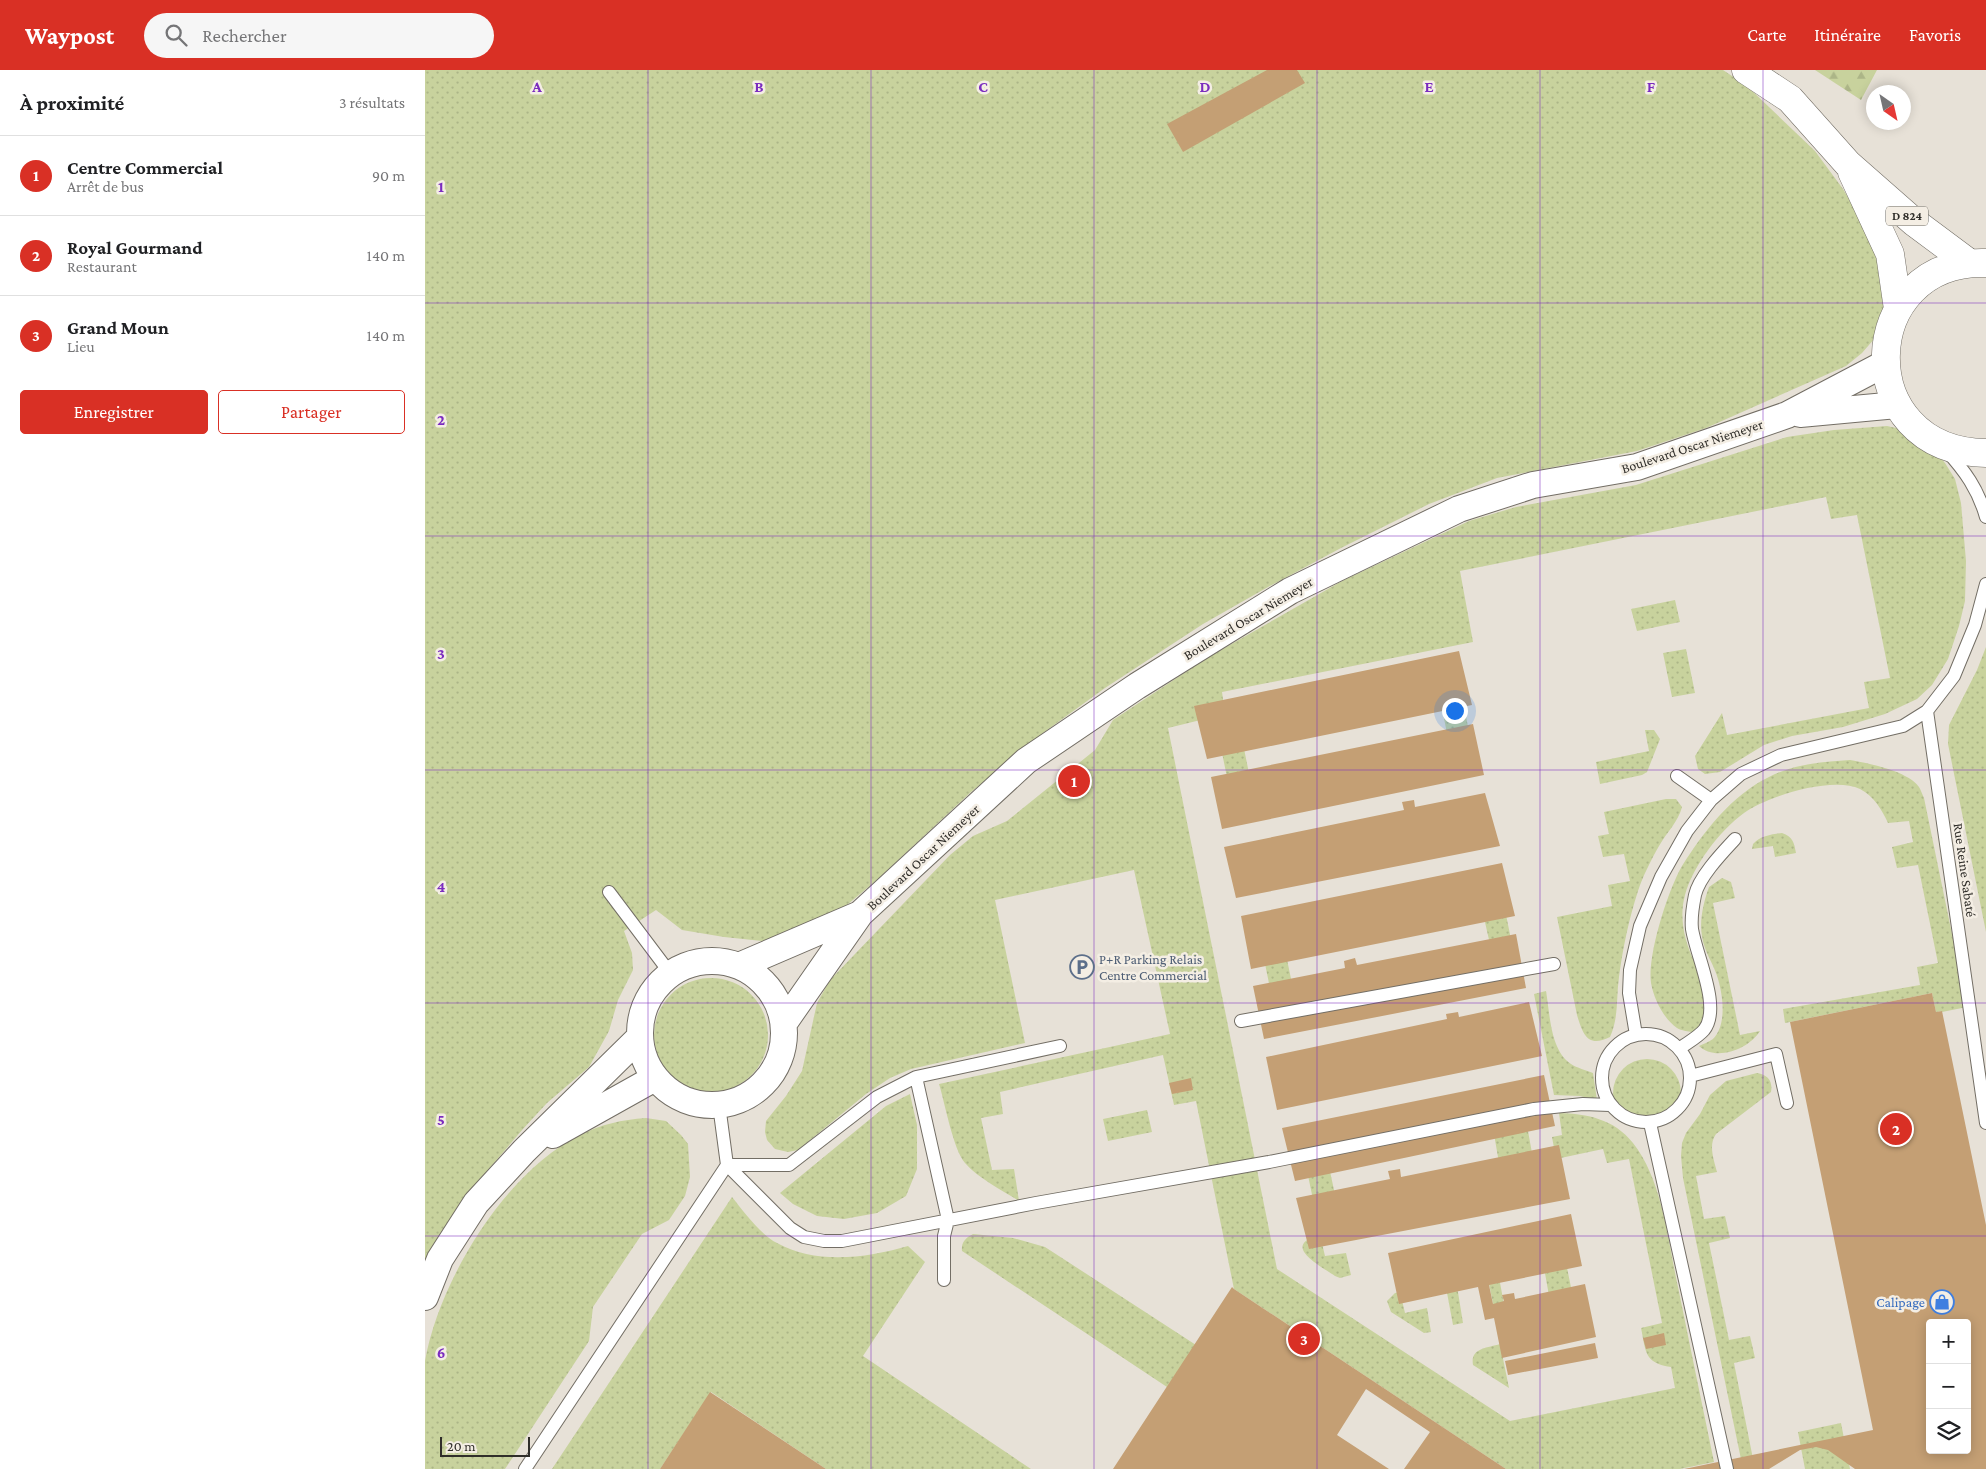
<!DOCTYPE html>
<html lang="fr">
<head>
<meta charset="utf-8">
<style>
	:root { --surface:#fff; --page:#f6f6f6; --text:#202124; --muted:#757577; --line:#e0e0e0; --accent:#d93025 }
	body { margin:0; font-family:"Crimson Pro",serif; background:var(--page); color:var(--text) }
	.controls { position:absolute; right:15px; bottom:15px; display:grid; overflow:hidden; border-radius:5px; box-shadow:0 2px 12px #0003 }
	.controls button { width:45px; height:45px; display:grid; place-items:center; padding:0; border:0; border-bottom:1px solid var(--line); background:var(--surface); color:var(--text); font:25px sans-serif }
	.compass { position:absolute; left:1441px; top:15px; width:45px; height:45px; border-radius:50%; background:var(--surface); box-shadow:0 2px 12px #0003; rotate:146deg }
	.scale { position:absolute; left:15px; bottom:12px; width:90px; box-sizing:border-box; padding-left:5px; border:2px solid #302e2a; border-top:0; font-size:14px; line-height:18px; white-space:nowrap; color:#302e2a; -webkit-text-stroke:4px #f4eee4; paint-order:stroke }
	.you { position:absolute; left:1029px; top:640px; width:18px; height:18px; margin:-12px; border:4px solid #fff; border-radius:50%; background:#1a73e8; box-shadow:0 0 0 8px #1a73e833 }
	.badge { display:grid; place-items:center; width:32px; height:32px; border-radius:50%; background:var(--accent); color:#fff; font-size:16px; font-weight:700 }
	.pin { position:absolute; translate:-50% -50%; border:2px solid #fff; box-shadow:0 1px 5px #0006 }
	.list { margin:0; padding:0; list-style:none }
	h2 { display:flex; justify-content:space-between; align-items:center; height:65px; margin:0; padding:0 20px; font-size:21px }
	h2 small { font-size:16px; font-weight:400; color:var(--muted) }
	.list li { display:grid; grid-template-columns:32px 1fr auto; gap:15px; align-items:center; box-sizing:border-box; height:80px; padding:0 20px; border-top:1px solid var(--line) }
	.list b { display:block; font-size:19px; white-space:nowrap }
	.list p { margin:0; font-size:16px; white-space:nowrap; color:var(--muted) }
	.list em { font-size:16px; font-style:normal; color:var(--muted) }
	.actions { display:flex; gap:10px; padding:15px 20px }
	.actions a { flex:1; padding:11px 0; border:1px solid var(--accent); border-radius:5px; text-align:center; font-size:18px; color:var(--accent) }
	.actions .main { background:var(--accent); color:#fff }
	.icon { flex:none; width:28px; height:28px; fill:none; stroke:currentColor; stroke-width:2; stroke-linecap:round; stroke-linejoin:round }
	.map { position:relative; flex:none; width:1561px; height:1399px; overflow:hidden }
	header { display:flex; align-items:center; gap:30px; box-sizing:border-box; height:70px; padding:0 25px; background:var(--accent); color:#fff }
	header strong { font-size:24px }
	nav { display:flex; gap:28px; margin-inline-start:auto; font-size:18px }
	.search { width:350px; height:45px; background:var(--page); display:flex; align-items:center; gap:12px; box-sizing:border-box; padding:0 18px; border-radius:28px; color:var(--muted); font-size:19px }
	main { display:flex }
	aside { flex:1; background:var(--surface) }
	.map>svg:first-child { display:block }
	.grass { fill:url(#grass-dots) }
	.forest { fill:url(#forest-firs) }
	.building { fill:#c49f74; fill-rule:evenodd }
	.lines { fill:none; stroke-linecap:round; stroke-linejoin:round }
	.service-casing { stroke:#736e65; stroke-width:14 }
	.minor-casing { stroke:#736e65; stroke-width:28 }
	.primary-casing { stroke:#736e65; stroke-width:29 }
	.service { stroke:#fff; stroke-width:12 }
	.minor { stroke:#fff; stroke-width:26 }
	.primary { stroke:#fff; stroke-width:28 }
	.grid { fill:none; stroke:#7b2cbf; stroke-width:1; stroke-opacity:0.55 }
	.labels { text-anchor:middle; dominant-baseline:central; stroke-width:5; stroke-linejoin:round; paint-order:stroke }
	.shield { fill:#f4eee4; stroke:#6b6862; stroke-width:1 }
	.shield-label { font-size:12px; font-weight:bold; fill:#302e2a }
	.street-label { font-size:14px; fill:#302e2a; stroke:#f4eee4 }
	.service-label { font-size:14px; fill:#4e5e75; stroke:#f4eee4; text-anchor:start }
	.shop-label { font-size:14px; fill:#366cbe; stroke:#f4eee4; text-anchor:end }
	.grid-label { font-size:16px; text-anchor:middle; font-weight:bold; fill:#7b2cbf; stroke:#f4eee4; stroke-width:5; stroke-linejoin:round; paint-order:stroke }
</style>
</head>
<body>
<header>
<strong>Waypost</strong>
<div class="search"><svg class="icon" aria-label="search" viewBox="0 0 24 24"><circle cx="10" cy="10" r="6"/><path d="M15 15l6 6"/></svg>Rechercher</div>
<nav><a>Carte</a><a>Itinéraire</a><a>Favoris</a></nav>
</header>
<main>
<aside>
<h2>À proximité<small>3 résultats</small></h2>
<ul class="list">
<li><span class="badge">1</span><div><b>Centre Commercial</b><p>Arrêt de bus</p></div><em>90 m</em></li>
<li><span class="badge">2</span><div><b>Royal Gourmand</b><p>Restaurant</p></div><em>140 m</em></li>
<li><span class="badge">3</span><div><b>Grand Moun</b><p>Lieu</p></div><em>140 m</em></li>
</ul>
<div class="actions"><a class="main">Enregistrer</a><a>Partager</a></div>
</aside>
<div class="map">
<svg width="1561" height="1399" viewBox="0 0 1561 1399">
	<defs>
		<pattern id="grass-dots" width="8" height="8" patternUnits="userSpaceOnUse" patternTransform="scale(1.25)"><rect width="8" height="8" fill="#c8d29d"/><path d="M2 2h.1M6 6h.1" fill="none" stroke="#acb587" stroke-width="1.8" stroke-linecap="round"/></pattern>
		<pattern id="forest-firs" width="22" height="20" patternUnits="userSpaceOnUse" patternTransform="scale(1.25)"><rect width="22" height="20" fill="#c8d29d"/><path d="M5 1l3.5 6h-7zM16 11l3.5 6h-7z" fill="#acb587"/></pattern>
	</defs>
	<rect width="100%" height="100%" fill="#e7e1d7"/>
	<path class="grass" d="M0 0H1298L1322 16 1390 81 1418 119 1439 154 1456 186 1464 227 1450 268 1437 283 1421 296 1281 358 1212 381 1072 408 1004 434 916 478 843 517 778 554 680 618 618 663 546 722 454 808 422 835 395 854 365 866 337 871 299 867 257 860 231 840 199 861 207 883 208 900 193 930 184 961 164 997 122 1033 98 1059 57 1107 0 1196Z
		M1462 356 1480 360 1509 380 1520 393 1530 409 1536 433 1541 491 1540 531 1534 556 1523 589 1507 615 1492 629 1460 644 1418 657 1367 666 1339 675 1295 702 1280 704 1273 699 1270 686 1297 643 1302 665 1444 638 1439 612 1465 608 1432 445 1406 449 1401 427 1035 501 1048 572 797 622 800 644 743 658 852 1199 1085 1351 1250 1318 1246 1297C1219 1293 1221 1282 1216 1258L1237 1253 1204 1089 1182 1093 1178 1079 1131 1089 1127 1067 1137 1065 1134 1043C1163 1044 1189 1049 1208 1073 1238 1111 1243 1172 1253 1217 1265 1276 1277 1334 1289 1392L1255 1399H1081L809 1219 771 1031 749 1035 738 985 575 1022 578 1044 556 1048 567 1100 589 1099 594 1131C577 1120 554 1109 540 1093 528 1079 520 1033 514 1014L745 964 709 800 570 830 600 973 486 999 465 1008 441 1024 373 1080 363 1082 350 1079 342 1070 340 1062 341 1051 361 1026 377 1001 392 933 405 910 525 785 548 766 582 751 670 680 688 650 782 588 917 511 1044 451 1091 437 1211 415 1362 367 1409 360Z
		M1250 530 1255 552 1212 561 1206 539Z
		M1561 577V862L1523 674 1524 655 1552 600Z
		M1261 579 1270 623 1247 627 1238 583Z
		M1037 624 1045 668 1024 673 1015 629Z
		M1220 660H1229L1235 669 1222 702 1217 705 1175 714 1171 692 1224 681Z
		M817 669 826 713 804 717 795 673Z
		M1425 690C1443 693 1483 701 1494 717 1496 720 1497 724 1499 728L1542 937 1517 942V941L1511 942 1507 923 1360 953 1358 939 1495 915 1492 897 1513 893 1493 795 1472 798 1467 777 1488 772 1484 751 1463 753C1457 740 1449 726 1435 719 1407 706 1343 726 1319 743 1295 760 1268 796 1260 825 1254 847 1259 870 1269 891 1272 897 1277 904 1279 911 1282 922 1281 937 1282 949L1270 963C1264 961 1256 961 1252 958 1238 948 1229 929 1226 913 1222 886 1243 820 1257 796 1278 762 1307 725 1344 707 1369 694 1397 692 1425 690Z
		M1241 729H1251L1257 737C1253 752 1242 762 1234 776 1226 790 1218 806 1213 821 1204 849 1198 877 1194 907 1191 928 1194 947 1185 967 1163 978 1158 965 1152 945L1132 847 1187 836 1183 815 1205 811 1199 784 1178 787 1173 766 1184 764 1179 742Z
		M1357 763C1368 767 1369 772 1371 783L1350 787 1348 776 1327 779 1328 774C1335 766 1347 764 1357 763Z
		M1297 808 1306 812 1310 828 1288 833 1315 965 1335 961C1324 979 1291 992 1274 976 1278 974 1284 972 1288 969 1302 955 1298 926 1293 909 1289 894 1279 882 1277 866 1274 850 1279 831 1284 817Z
		M1079 835 1088 879 1067 883 1057 839Z
		M860 880 869 923 847 928 838 884Z
		M229 965a57 57 0 1 1 114 0a57 57 0 1 1-114 0Z
		M1121 921C1125 944 1125 980 1146 994 1152 998 1161 1000 1168 1003L1172 1030 1155 1026 1129 1025 1109 924Z
		M1188 1023a34 34 0 1 1 68 0a34 34 0 1 1-68 0Z
		M1332 1003C1343 1005 1348 1011 1346 1022L1291 1064C1283 1075 1289 1090 1292 1102L1271 1106 1279 1149 1300 1146 1305 1168 1284 1173 1304 1270 1325 1266 1330 1288 1309 1293 1330 1399H1318L1258 1108 1256 1086 1257 1073 1261 1063 1275 1044 1285 1025 1301 1011Z
		M485 1024 492 1055V1099L481 1126 452 1143 419 1149 392 1146 368 1134 355 1123 461 1036Z
		M722 1040 727 1062 683 1071 678 1049Z
		M221 1048 241 1051 256 1065 263 1074 265 1107 260 1126 244 1150 217 1164 168 1237 164 1271 80 1399H0V1291C14 1211 80 1102 155 1065 177 1054 196 1050 221 1048Z
		M1101 1050 1109 1094 1074 1093 1069 1064Z
		M903 1092 912 1134 890 1139 881 1096Z
		M307 1127C319 1142 335 1164 352 1173 391 1195 442 1188 483 1176L500 1192 438 1286 606 1399H401L286 1322 235 1399H127Z
		M548 1164 588 1168 620 1177 771 1275 742 1317 537 1181C536 1173 540 1168 548 1164Z
		M895 1165 900 1186 921 1183 926 1205 915 1208 910 1206C894 1195 855 1175 895 1165Z
		M1140 1188 1149 1232 1126 1237 1118 1192Z
		M1073 1202 1081 1245 1071 1248 1062 1204Z
		M1031 1210 1038 1253 1028 1255 1020 1212Z
		M975 1222 980 1243 1002 1238 1006 1262 999 1263 966 1242 962 1231 970 1223Z
		M1075 1274 1084 1318 1048 1295C1045 1278 1062 1278 1075 1274Z
		M1416 1353 1425 1399H1380L1373 1362Z"/>
	<path class="forest" d="M1390 0H1452L1436 30Z"/>
	<path class="building" d="M842 0H872L880 13 758 82 742 54Z
		M1034 581 1047 635 782 689 769 636Z
		M1048 654 1059 705 797 759 786 707Z
		M1060 723 1075 776 811 828 799 777 979 740 977 732 989 730 990 737Z
		M1077 793 1090 846 826 899 816 846Z
		M1091 864 1101 918 839 969 828 916 920 898 919 891 930 888 932 895Z
		M1507 923 1511 942 1517 941 1561 1155V1399H1430L1403 1380 1391 1377 1375 1380 1344 1399H1259L1448 1360 1365 952ZM1505 1253H1542V1380H1505Z
		M1104 932 1117 986 852 1040 841 987 1022 949 1021 944 1033 942 1034 947Z
		M1119 1005 1130 1056 870 1111 857 1058Z
		M766 1008 768 1020 747 1024 744 1013Z
		M1134 1075 1145 1129 884 1179 871 1128 965 1109 963 1101 975 1099 976 1107Z
		M1146 1144 1157 1196 1064 1215 1068 1234 1079 1231 1077 1225 1089 1223 1090 1229 1160 1214 1171 1267 1077 1288 1069 1248 1060 1250 1053 1217 974 1234 963 1183Z
		M807 1217 809 1219 1081 1399H979L1005 1362 941 1319 912 1365 964 1399H688Z
		M1239 1263 1241 1275 1221 1279 1218 1268Z
		M1170 1273 1173 1288 1083 1305 1080 1291Z
		M285 1322 401 1399H235Z"/>
	<g class="lines">
		<g class="service-casing">
			<path id="service" d="M1520 379C1540 401 1553 419 1561 447
				M1502 641 1561 1053
				M1252 706 1286 730
				M184 822 245 903
				M816 951 1129 894
				M1177 1008a44 44 0 1 1 88 0a44 44 0 1 1-88 0Z
				M1211 965 1204 923 1205 900 1215 856 1236 807 1262 761 1286 730 1316 704 1356 685 1478 656 1502 641 1529 606 1550 555 1561 514
				M1254 979C1262 973 1273 967 1279 960 1297 938 1271 885 1267 859 1266 850 1268 835 1270 825 1274 807 1297 783 1310 769
				M1265 1006 1351 984 1362 1033
				M491 1007 523 1150 519 1166V1210
				M294 1035 302 1095 365 1158 379 1167 399 1171H417L611 1133 844 1092 1109 1039 1158 1034 1185 1035
				M1225 1053 1302 1399
				M302 1095H364L452 1027 491 1007 635 976
				M100 1399 302 1095"/>
		</g>
		<g class="minor-casing">
			<path id="minor" d="M1375 344 1472 335
				M215 963a72 72 0 1 1 144 0a72 72 0 1 1-144 0Z
				M316 895 435 844
				M359 953 435 844 601 691 712 616 865 521 1034 439 1108 415 1212 397 1362 345 1459 294
				M128 1065 230 1008
				M0 1227 15 1189 51 1133 99 1081 214 968"/>
		</g>
		<g class="primary-casing">
			<path id="primary" d="M1321 0 1365 29 1423 94 1489 152 1544 193
				M1427 102 1465 184 1473 239
				M1561 193C1431 189 1424 381 1561 383"/>
		</g>
		<use href="#service" class="service"/>
		<use href="#minor" class="minor"/>
		<use href="#primary" class="primary"/>
	</g>
	<path class="grid" d="M223 0V1399M446 0V1399M669 0V1399M892 0V1399M1115 0V1399M1338 0V1399M0 233H1561M0 466H1561M0 700H1561M0 933H1561M0 1166H1561"/>
	<defs>
		<g id="parking-ring" transform="scale(1.25)"><circle r="9.5" fill="#f4eee4" stroke="#5c6f8a" stroke-width="1.5"/><path d="M-3.5-5.5H1a3.5 3.5 0 0 1 0 7H-1V5.5H-3.5ZM-1-3.4V-.6H.8a1.4 1.4 0 0 0 0-2.8Z" fill="#5c6f8a"/></g>
		<g id="shop-ring" transform="scale(1.25)"><circle r="9.5" fill="#f4eee4" stroke="#3f7fe0" stroke-width="1.5"/><path d="M-5-2.5h2.3a2.7 3.5 0 0 1 5.4 0H5L5.5 6h-11ZM-1.5-2.5h3a1.5 2.3 0 0 0-3 0Z" fill="#3f7fe0"/></g>
	</defs>
	<g fill-rule="evenodd">
		<use href="#parking-ring" x="657" y="897"/>
		<use href="#shop-ring" x="1517" y="1232"/>
	</g>
	<g class="labels">
		<rect class="shield" x="1461" y="136.5" width="42" height="19" rx="4"/>
		<g class="shield-label">
			<text x="1482" y="146">D 824</text>
		</g>
		<g class="street-label">
			<text transform="translate(1267 376) rotate(-18)">Boulevard Oscar Niemeyer</text>
			<text transform="translate(823 548) rotate(-31)">Boulevard Oscar Niemeyer</text>
			<text transform="translate(498 787) rotate(-43)">Boulevard Oscar Niemeyer</text>
			<text transform="translate(1540 800) rotate(82)">Rue Reine Sabaté</text>
		</g>
		<g class="service-label">
			<text x="674" y="889">P+R Parking Relais<tspan x="674" dy="16">Centre Commercial</tspan></text>
		</g>
		<g class="shop-label">
			<text x="1500" y="1232">Calipage</text>
		</g>
	</g>
	<g class="grid-label">
		<text x="112" y="22">A</text>
		<text x="334" y="22">B</text>
		<text x="558" y="22">C</text>
		<text x="780" y="22">D</text>
		<text x="1004" y="22">E</text>
		<text x="1226" y="22">F</text>
		<text x="16" y="122">1</text>
		<text x="16" y="355">2</text>
		<text x="16" y="589">3</text>
		<text x="16" y="822">4</text>
		<text x="16" y="1055">5</text>
		<text x="16" y="1288">6</text>
	</g>
</svg>
<div class="controls">
<button>+</button>
<button>−</button>
<button><svg class="icon" aria-label="layers" viewBox="0 0 24 24"><path d="M12 4l9 5-9 5-9-5zM3 14l9 5 9-5"/></svg></button>
</div>
<svg class="compass" viewBox="-18 -18 36 36"><path d="M0-13l5 13h-10z" fill="#e53935"/><path d="M0 13l5-13h-10z" fill="#757577"/></svg>
<div class="scale">20 m</div>
<div class="you"></div>
<div class="pin badge" style="left:649px;top:711px">1</div>
<div class="pin badge" style="left:1471px;top:1059px">2</div>
<div class="pin badge" style="left:879px;top:1269px">3</div>
</div>
</main>
</body>
</html>
